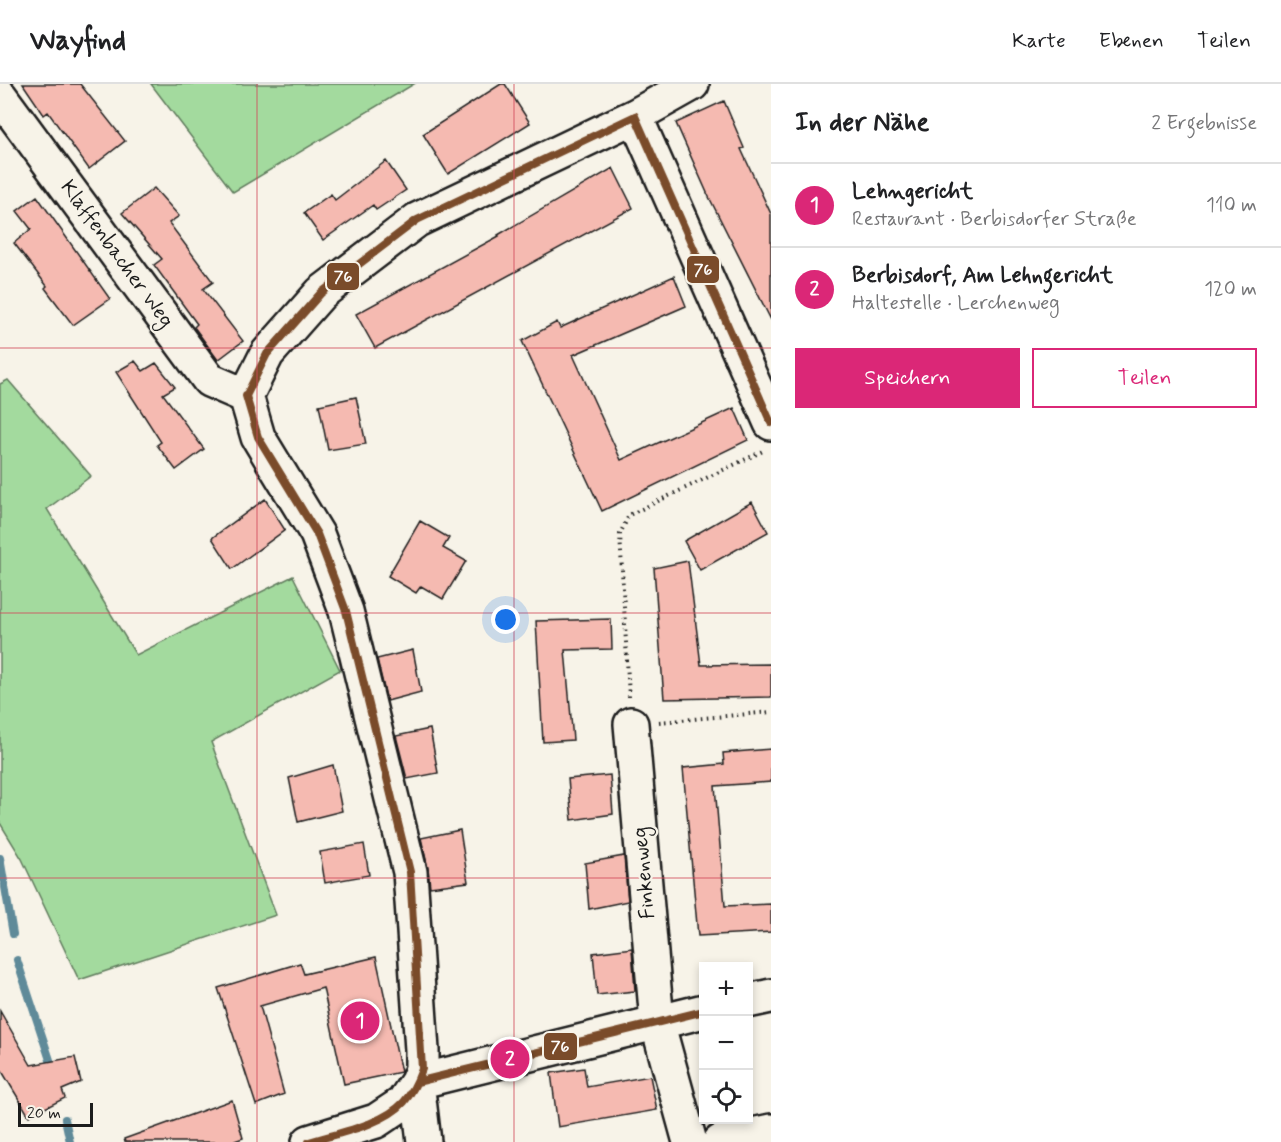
<!DOCTYPE html>
<html lang="de">
<head>
<meta charset="utf-8">
<style>
	:root { --surface:#fff; --page:#f2f2f2; --text:#202124; --muted:#757577; --line:#e0e0e0; --accent:#db2777 }
	body { margin:0; font-family:Mynerve,sans-serif; background:var(--page); color:var(--text) }
	.controls { position:absolute; right:18px; bottom:18px; display:grid; overflow:hidden; border-radius:0px; box-shadow:0 3px 9px #0003 }
	.controls button { width:54px; height:54px; display:grid; place-items:center; padding:0; border:0; border-bottom:2px solid var(--line); background:var(--surface); color:var(--text); font:30px sans-serif }
	.scale { position:absolute; left:18px; bottom:15px; width:75px; box-sizing:border-box; padding-left:6px; border:3px solid #1c1c1c; border-top:0; font-size:16px; line-height:21px; white-space:nowrap; color:#1c1c1c; -webkit-text-stroke:4px #f7f3e8; paint-order:stroke }
	.you { position:absolute; left:506px; top:536px; width:21px; height:21px; margin:-15px; border:4px solid #fff; border-radius:50%; background:#1a73e8; box-shadow:0 0 0 9px #1a73e833 }
	.badge { display:grid; place-items:center; width:39px; height:39px; border-radius:50%; background:var(--accent); color:#fff; font-size:20px; font-weight:700 }
	.pin { position:absolute; translate:-50% -50%; border:3px solid #fff; box-shadow:0 2px 6px #0006 }
	.list { margin:0; padding:0; list-style:none }
	h2 { display:flex; justify-content:space-between; align-items:center; height:78px; margin:0; padding:0 24px; font-size:26px }
	h2 small { font-size:20px; font-weight:400; color:var(--muted) }
	.list li { display:grid; grid-template-columns:39px 1fr auto; gap:18px; align-items:center; box-sizing:border-box; height:84px; padding:0 24px; border-top:2px solid var(--line) }
	.list b { display:block; font-size:22px; white-space:nowrap }
	.list p { margin:0; font-size:20px; white-space:nowrap; color:var(--muted) }
	.list em { font-size:20px; font-style:normal; color:var(--muted) }
	.actions { display:flex; gap:12px; padding:18px 24px }
	.actions a { flex:1; padding:14px 0; border:2px solid var(--accent); border-radius:0px; text-align:center; font-size:21px; color:var(--accent) }
	.actions .main { background:var(--accent); color:#fff }
	.icon { flex:none; width:33px; height:33px; fill:none; stroke:currentColor; stroke-width:2; stroke-linecap:round; stroke-linejoin:round }
	.map { position:relative; flex:none; width:771px; height:1058px; overflow:hidden }
	header { display:flex; align-items:center; gap:36px; box-sizing:border-box; height:84px; padding:0 30px; background:var(--surface); border-bottom:2px solid var(--line) }
	header strong { font-size:28px }
	nav { display:flex; gap:33px; margin-inline-start:auto; font-size:21px }
	main { display:flex }
	aside { flex:1; background:var(--surface) }
	.map>svg:first-child { display:block }
	.green { fill:#a3da9e; stroke:#607b5d; stroke-width:1.5 }
	.lines { fill:none; stroke-linecap:round; stroke-linejoin:round }
	.stream { stroke:#5f8a99; stroke-width:8 }
	.building { fill:#f5bab1; stroke:#1c1c1c; stroke-width:1.5 }
	.minor-casing { stroke:#1c1c1c; stroke-width:38 }
	.path { stroke:#1c1c1c; stroke-width:4; stroke-dasharray:1.5 4.5; stroke-linecap:butt }
	.minor { stroke:#f7f3e8; stroke-width:33 }
	.bus-1-casing { stroke:#f7f3e8; stroke-width:12 }
	.bus-1 { stroke:#7a4b2a; stroke-width:8 }
	.grid { fill:none; stroke:#d1495b; stroke-width:1.5; stroke-opacity:0.55 }
	.labels { text-anchor:middle; dominant-baseline:central; stroke-width:4.5; stroke-linejoin:round; paint-order:stroke }
	.street-label { font-size:21px; fill:#1c1c1c; stroke:#f7f3e8 }
	.line-badge { stroke:#f7f3e8; stroke-width:2 }
	.badge-label { font-size:16px; text-anchor:middle; font-weight:bold; fill:#fff }
</style>
</head>
<body>
<header>
<strong>Wayfind</strong>
<nav><a>Karte</a><a>Ebenen</a><a>Teilen</a></nav>
</header>
<main>
<div class="map">
<svg width="771" height="1058" viewBox="0 0 771 1058">
	<rect width="100%" height="100%" fill="#f7f3e8"/>
	<filter id="ink" filterUnits="userSpaceOnUse"><feTurbulence type="fractalNoise" baseFrequency=".0167" numOctaves="2"/><feDisplacementMap in="SourceGraphic" scale="12" xChannelSelector="R" yChannelSelector="G"/><feConvolveMatrix kernelMatrix="1 2 1 2 8 2 1 2 1" color-interpolation-filters="sRGB"/></filter>
	<g filter="url(#ink)">
		<path class="green" d="M151 0H414L233 108Z
			M8 296 91 392 47 425 136 571 293 492 340 586 211 658 276 831 79 896 22 775 0 739V300Z"/>
		<g class="lines">
			<path class="stream" d="M0 774 13 850
				M17 876 51 979
				M65 1035 70 1058"/>
		</g>
		<path class="building" d="M23 0H80L125 57 89 85 48 28 44 31Z
			M501 0H505L530 39 448 90 423 50Z
			M724 17 744 64 741 65 771 130V236L708 111 676 39Z
			M386 77 406 106 376 126 373 121 323 156 304 129 331 110 335 116Z
			M613 84 633 124 375 264 356 230 499 152 498 151Z
			M154 104 179 132 169 139 213 198 203 205 243 257 218 276 194 243 197 240 154 181 162 175 122 129Z
			M37 112 110 215 73 241 45 204 47 202 14 159 31 145 17 127Z
			M674 192 686 222 573 271 621 376 734 324 748 356 602 427 522 257 557 238 560 244Z
			M135 277 143 287 156 279 175 303 163 310 204 365 176 386 157 361 161 358 116 288Z
			M356 313 366 360 328 366 319 321Z
			M265 415 285 446 232 485 212 454Z
			M752 418 768 448 700 486 684 457Z
			M420 437 449 454 443 464 466 477 443 515 421 502 416 509 388 492Z
			M688 477 701 581 771 580V613L664 615 654 484Z
			M611 535 612 565 565 566 573 656 543 658 536 537Z
			M413 566 421 608 387 617 377 575Z
			M430 645 438 689 407 695 396 652Z
			M771 665V698L715 702 725 822 771 820V848L698 852 683 684 724 680 723 669Z
			M333 681 342 727 298 738 289 694Z
			M610 691 613 730 572 736 568 695Z
			M460 746 468 798 430 803 428 784 421 754Z
			M364 760 369 791 325 799 320 768Z
			M624 772 628 817 589 825 585 779Z
			M632 864 635 907 597 911 593 869Z
			M376 873 401 988 344 1000 323 904 260 922 284 1010 256 1021 218 904 300 879 304 890Z
			M0 927 31 981 75 973 81 998 62 1006 65 1014 29 1032 0 984Z
			M584 984 587 1003 650 992 657 1026 558 1043 551 989Z
			M232 1016 243 1054 232 1058H125L124 1055Z"/>
		<g class="lines">
			<g class="minor-casing">
				<path id="minor" d="M0 12 209 296 246 312
					M635 32 771 339
					M631 640 657 938 690 1058
					M748 917 771 912
					M417 998 704 927
					M417 998 424 1058
					M309 1058 376 1037 403 1019 417 998 422 985V966L410 788 346 527 317 450 258 353 246 312 267 270 321 209 417 136 635 32 692 0
					M720 1058 771 1047"/>
			</g>
			<path class="path" d="M629 613 620 450 629 431 765 366
				M659 638 771 628"/>
			<use href="#minor" class="minor"/>
			<g class="bus-1-casing">
				<path id="bus-1" d="M635 32 771 339
					M417 998 704 927
					M309 1058C338 1049 383 1041 404 1018 412 1009 418 996 422 985L410 788 346 527 317 450 258 353 246 312 267 270 321 209 417 136 635 32"/>
			</g>
			<use href="#bus-1" class="bus-1"/>
		</g>
	</g>
	<path class="grid" d="M257 0V1058M514 0V1058M0 264H771M0 529H771M0 794H771"/>
	<g class="labels">
		<g class="street-label">
			<text transform="translate(117 170) rotate(54)">Klaffenbacher Weg</text>
			<text transform="translate(644 789) rotate(-95)">Finkenweg</text>
		</g>
	</g>
	<g class="line-badge">
		<rect x="686" y="171" width="34" height="29" rx="6" fill="#7a4b2a"/>
		<rect x="326" y="178" width="34" height="29" rx="6" fill="#7a4b2a"/>
		<rect x="543" y="948" width="35" height="29" rx="6" fill="#7a4b2a"/>
	</g>
	<g class="badge-label">
		<text x="703" y="191">76</text>
		<text x="343" y="198">76</text>
		<text x="560" y="968">76</text>
	</g>
</svg>
<div class="controls">
<button>+</button>
<button>−</button>
<button><svg class="icon" aria-label="locate" viewBox="0 0 24 24"><circle cx="12" cy="12" r="6"/><path d="M12 2v4M12 18v4M2 12h4M18 12h4"/></svg></button>
</div>
<div class="scale">20 m</div>
<div class="you"></div>
<div class="pin badge" style="left:360px;top:937px">1</div>
<div class="pin badge" style="left:510px;top:975px">2</div>
</div>
<aside>
<h2>In der Nähe<small>2 Ergebnisse</small></h2>
<ul class="list">
<li><span class="badge">1</span><div><b>Lehngericht</b><p>Restaurant · Berbisdorfer Straße</p></div><em>110 m</em></li>
<li><span class="badge">2</span><div><b>Berbisdorf, Am Lehngericht</b><p>Haltestelle · Lerchenweg</p></div><em>120 m</em></li>
</ul>
<div class="actions"><a class="main">Speichern</a><a>Teilen</a></div>
</aside>
</main>
</body>
</html>
